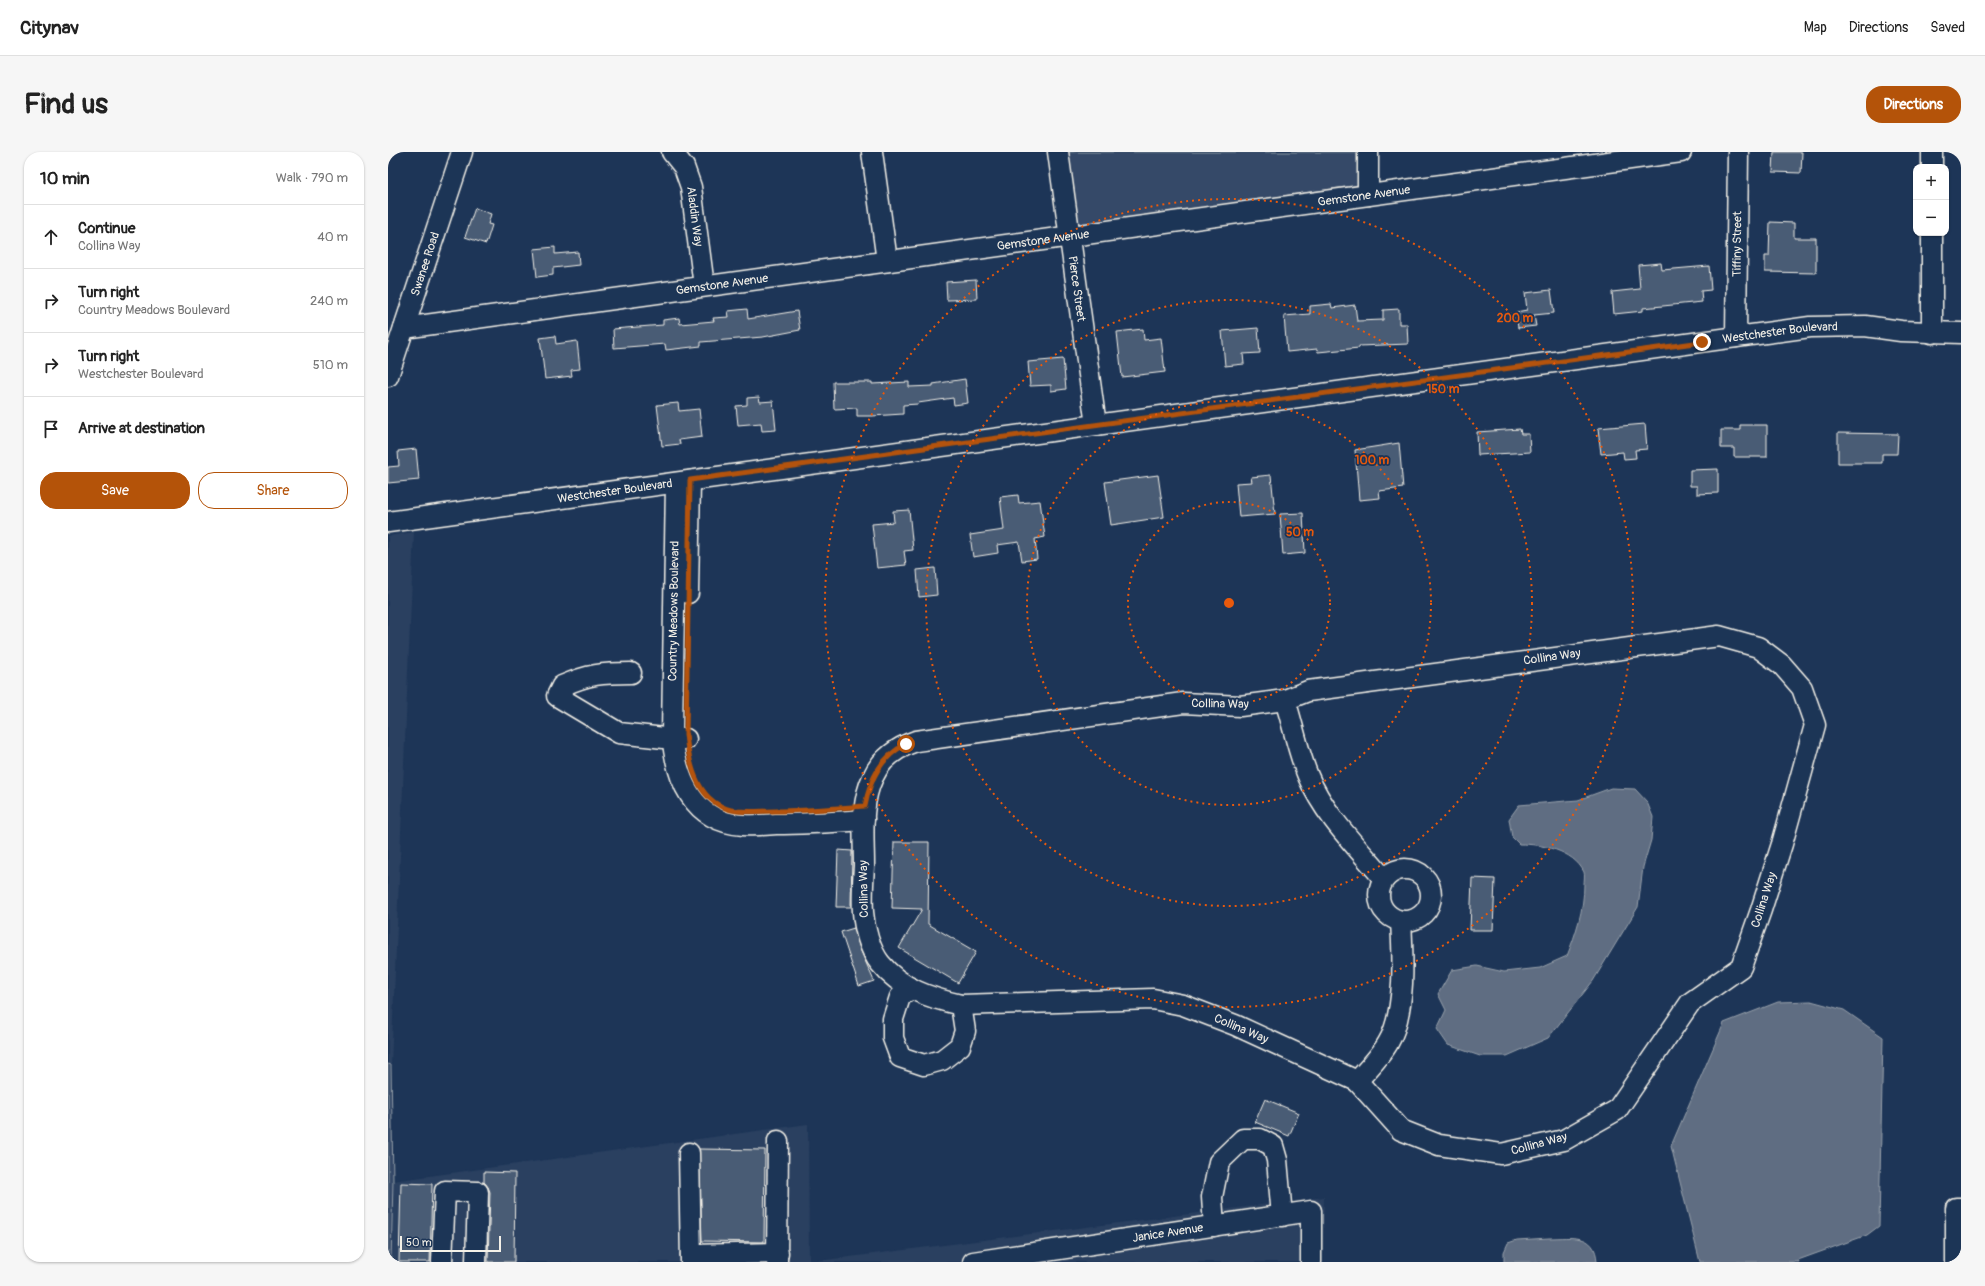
<!DOCTYPE html>
<html lang="en">
<head>
<meta charset="utf-8">
<style>
	:root { --surface:#fff; --page:#f6f6f6; --text:#222; --muted:#767676; --line:#e0e0e0; --accent:#b45309 }
	body { margin:0; font-family:Pangolin,sans-serif; background:var(--page); color:var(--text) }
	.controls { position:absolute; right:12px; top:12px; display:grid; overflow:hidden; border-radius:8px; box-shadow:0 1px 3px #0004 }
	.controls button { width:36px; height:36px; display:grid; place-items:center; padding:0; border:0; border-bottom:1px solid var(--line); background:var(--surface); color:var(--text); font:20px sans-serif }
	.scale { position:absolute; left:12px; bottom:10px; width:101px; box-sizing:border-box; padding-left:4px; border:2px solid #f4f1e8; border-top:0; font-size:11px; line-height:14px; white-space:nowrap; color:#f4f1e8; -webkit-text-stroke:3px #1d3557; paint-order:stroke }
	.stop { position:absolute; width:12px; height:12px; margin:-9px; border:3px solid #b45309; border-radius:50%; background:#fff }
	.stop.end { background:#b45309; border-color:#fff; box-shadow:0 1px 4px #0008 }
	.list { margin:0; padding:0; list-style:none }
	h2 { display:flex; justify-content:space-between; align-items:center; height:52px; margin:0; padding:0 16px; font-size:17px }
	h2 small { font-size:13px; font-weight:400; color:var(--muted) }
	.list li { display:grid; grid-template-columns:26px 1fr auto; gap:12px; align-items:center; box-sizing:border-box; height:64px; padding:0 16px; border-top:1px solid var(--line) }
	.list b { display:block; font-size:15px; white-space:nowrap }
	.list p { margin:0; font-size:13px; white-space:nowrap; color:var(--muted) }
	.list em { font-size:13px; font-style:normal; color:var(--muted) }
	.actions { display:flex; gap:8px; padding:12px 16px }
	.actions a { flex:1; padding:9px 0; border:1px solid var(--accent); border-radius:16px; text-align:center; font-size:14px; color:var(--accent) }
	.actions .main { background:var(--accent); color:#fff }
	.icon { flex:none; width:22px; height:22px; fill:none; stroke:currentColor; stroke-width:2; stroke-linecap:round; stroke-linejoin:round }
	.map { position:relative; flex:none; width:1573px; height:1110px; overflow:hidden; border-radius:16px }
	header { display:flex; align-items:center; gap:24px; box-sizing:border-box; height:56px; padding:0 20px; background:var(--surface); border-bottom:1px solid var(--line) }
	header strong { font-size:19px }
	nav { display:flex; gap:22px; margin-inline-start:auto; font-size:14px }
	.intro { display:flex; align-items:center; justify-content:space-between; box-sizing:border-box; height:96px; padding:0 24px }
	h1 { margin:0; font-size:28px }
	.button { padding:10px 18px; border-radius:16px; background:var(--accent); color:#fff; font-size:14px; font-weight:700 }
	main { display:flex; gap:24px; padding:0 24px }
	aside { flex:1; background:var(--surface); border-radius:16px; box-shadow:0 1px 3px #0004 }
	.map>svg:first-child { display:block }
	.built { fill:#2a4060 }
	.green { fill:#354a67; stroke:#949ea8 }
	.water { fill:#5e6d82; stroke:#9aa2ab }
	.building { fill:#485b74; stroke:#f4f1e8 }
	.lines { fill:none; stroke-linecap:round; stroke-linejoin:round }
	.minor-casing { stroke:#f4f1e8; stroke-width:23 }
	.minor { stroke:#1d3557; stroke-width:20 }
	.route { stroke:#b45309; stroke-width:5 }
	.ring { fill:none; stroke:#e8590c; stroke-width:2; stroke-dasharray:2 4 }
	.labels { text-anchor:middle; dominant-baseline:central; stroke-width:3.5; stroke-linejoin:round; paint-order:stroke }
	.street-label { font-size:12px; fill:#f4f1e8; stroke:#1d3557 }
	.centre { fill:#e8590c; stroke:#1d3557; stroke-width:2 }
	.ring-label { font-size:12px; text-anchor:middle; font-weight:bold; fill:#e8590c; stroke:#1d3557; stroke-width:3.5; stroke-linejoin:round; paint-order:stroke }
</style>
</head>
<body>
<header>
<strong>Citynav</strong>
<nav><a>Map</a><a>Directions</a><a>Saved</a></nav>
</header>
<div class="intro"><h1>Find us</h1><a class="button">Directions</a></div>
<main>
<aside>
<h2>10 min<small>Walk · 790 m</small></h2>
<ul class="list">
<li><svg class="icon" aria-label="ahead" viewBox="0 0 24 24"><path d="M12 20V5M6 11l6-6 6 6"/></svg><div><b>Continue</b><p>Collina Way</p></div><em>40 m</em></li>
<li><svg class="icon" aria-label="right" viewBox="0 0 24 24"><path d="M7 20v-9h11M14 6l5 5-5 5"/></svg><div><b>Turn right</b><p>Country Meadows Boulevard</p></div><em>240 m</em></li>
<li><svg class="icon" aria-label="right" viewBox="0 0 24 24"><path d="M7 20v-9h11M14 6l5 5-5 5"/></svg><div><b>Turn right</b><p>Westchester Boulevard</p></div><em>510 m</em></li>
<li><svg class="icon" aria-label="arrive" viewBox="0 0 24 24"><path d="M6 21V4h12l-3 4 3 4H6"/></svg><div><b>Arrive at destination</b></div></li>
</ul>
<div class="actions"><a class="main">Save</a><a>Share</a></div>
</aside>
<div class="map">
<svg width="1573" height="1110" viewBox="0 0 1573 1110">
	<rect width="100%" height="100%" fill="#1d3557"/>
	<filter id="ink" filterUnits="userSpaceOnUse"><feTurbulence type="fractalNoise" baseFrequency=".025" numOctaves="2"/><feDisplacementMap in="SourceGraphic" scale="8" xChannelSelector="R" yChannelSelector="G"/><feConvolveMatrix kernelMatrix="1 2 1 2 8 2 1 2 1" color-interpolation-filters="sRGB"/></filter>
	<g filter="url(#ink)">
		<path class="built" d="M26 380 3 913 0 912V384Z
			M420 972 421 1110H3L5 1029Z
			M936 1045 935 1110H422Z"/>
		<path class="green" d="M677 0H972L971 33 687 74Z
			M0 912 3 913 5 1029 3 1110H0Z"/>
		<path class="water" d="M1223 636 1247 637 1259 650 1265 665 1263 688 1255 715 1250 755 1205 829 1160 886 1119 904H1092L1060 893 1049 877 1058 858 1050 842 1064 818 1089 814 1116 820 1152 816 1179 804C1188 781 1196 758 1196 732 1196 729 1197 723 1196 720 1185 698 1153 692 1131 692L1124 685 1121 667 1131 653 1190 648Z
			M1423 849 1456 858 1495 885 1491 1074 1479 1083 1410 1108 1411 1110H1312L1283 994 1336 871 1390 850Z
			M1161 1086C1182 1086 1208 1080 1209 1110H1116V1100L1120 1091 1129 1088Z"/>
		<path class="building" d="M1386 0H1414L1413 21 1385 20Z
			M87 56 103 62 100 72 104 73 98 92 77 85Z
			M1382 70 1406 71V86H1428V121L1377 120V104H1381Z
			M167 95V102L190 100 191 113 165 116V123L149 125 146 97Z
			M1273 111 1274 118 1321 114 1323 138 1313 139 1314 150 1255 156V159L1226 162 1224 140 1252 137 1250 113Z
			M588 128 589 147 559 148 558 130Z
			M1163 138 1166 161 1146 163 1148 174 1130 176 1128 160 1139 158 1137 141Z
			M943 152 944 156 967 153 969 169 995 168V158L1011 157V172H1019L1020 192 971 194V196L930 200 929 197 899 200 896 164 922 162V154Z
			M359 157 360 167 409 159 412 178 375 185 313 190V194L278 198 277 192 226 196 225 177 275 173V168L291 166 292 172 326 169 325 166 341 165 340 159Z
			M870 176 872 201 855 202 856 212 837 214 834 179Z
			M755 177 756 188 773 186 777 220 734 225 729 180Z
			M167 184 168 192 189 189 192 217 183 218 184 224 157 227 152 186Z
			M675 207 678 237 663 239V233L642 234 640 210Z
			M577 227 580 251 566 253 565 246 530 251V252L515 253V262L484 264H469V256L446 257 445 230H484V232L521 230V235L545 234V232Z
			M371 245 372 250 385 249 388 278 374 279 373 271 350 273 348 254 359 253V246Z
			M290 251 291 259 311 257 314 285 291 288 292 292 274 294 269 253Z
			M1257 272 1259 297 1247 298 1248 306 1236 307 1235 300 1213 302 1210 276Z
			M1352 273H1379V305H1346V296H1333V278H1352Z
			M1132 277 1133 282H1141L1142 300 1090 303 1089 280Z
			M1450 281 1510 282 1509 302H1494V311H1450Z
			M1011 291 1015 336 991 339 992 346 971 348 967 298Z
			M28 297 31 328 0 331V315L11 314 10 299Z
			M1330 317V341L1309 342V334H1302V318Z
			M770 323 776 365 723 373 717 330Z
			M883 323 887 362 851 365 848 331 864 330 863 325Z
			M630 343 631 351 652 349 657 385 647 387 649 407 634 409 631 390 609 393 610 401 585 405 582 383 616 378 612 345Z
			M521 358 525 398 516 399 518 413 489 416 484 372 506 370 505 359Z
			M915 361 917 401 895 403 892 362Z
			M547 416 549 443 531 445 529 418Z
			M506 690H541L540 772 588 800 570 831 511 796 534 757 504 756Z
			M450 698 464 699 463 755H448Z
			M1084 726 1107 727 1105 778H1082Z
			M466 776 472 797 486 829 471 834 453 780Z
			M877 947 911 961 901 984 867 970Z
			M311 997 377 998 376 1090 314 1089Z
			M96 1020 127 1021 126 1110H100L102 1040 100 1035 96 1030Z
			M13 1031 44 1032 42 1110H11Z"/>
		<g class="lines">
			<g class="minor-casing">
				<g id="minor">
					<path id="s1" d="M284 0 296 15 303 35 316 134"/>
					<path d="M484 0 499 109"/>
					<path id="s2" d="M670 0 708 273"/>
					<path d="M1544 15V0"/>
					<path d="M980 43V0"/>
					<path id="s3" d="M16 176 1293 0"/>
					<path d="M1544 181V81"/>
					<path id="s4" d="M1348 185 1350 0"/>
					<path id="s5" d="M0 224 74 0"/>
					<path d="M288 331 284 582C288 626 304 670 355 673 366 674 377 673 388 672 418 672 447 670 476 668"/>
					<path id="s6" d="M0 370 1422 175 1477 174 1513 179 1573 181"/>
					<path d="M300 441 302 329"/>
					<path d="M1331 484 1370 495 1394 513 1414 536 1427 573 1394 692 1373 758 1353 815 1302 851 1229 958 1176 988 1113 1002 1051 993 1013 978 969 929 847 873 795 853 765 847 573 853C542 846 513 837 492 811 482 798 476 776 475 760 474 745 475 729 476 714 476 685 472 652 485 625 493 607 510 595 528 589L795 551 852 554 897 548 920 539Z"/>
					<path d="M243 521C214 521 201 522 174 534L169 544 231 581 285 587H298"/>
					<path d="M897 548C905 573 910 600 920 624 936 663 969 695 996 727"/>
					<circle cx="1017" cy="743" r="26"/>
					<path d="M522 837 512 845 505 867V886L512 905 536 913 554 908 572 894 577 879 573 853"/>
					<path d="M969 929C980 917 992 905 1000 891 1018 861 1015 803 1013 769"/>
					<path d="M301 1001 303 1110"/>
					<path d="M826 1074 824 1045 831 1010 855 987H872L885 994 889 1008 894 1064"/>
					<path d="M303 1103 390 1101"/>
					<path d="M54 1110 57 1039 90 1040 88 1110"/>
					<path d="M389 1110 390 989"/>
					<path id="s7" d="M585 1110 923 1059V1110"/>
					<path d="M1568 1110V1056H1573"/>
				</g>
			</g>
			<use href="#minor" class="minor"/>
		</g>
	</g>
	<g class="lines" filter="url(#ink)">
		<path class="route" d="M518 592C493 605 482 627 477 654 447 656 418 659 388 659 375 659 361 660 349 659 310 654 301 614 298 582L302 328 1314 190"/>
	</g>
	<g class="ring">
		<circle cx="841" cy="451" r="101"/>
		<circle cx="841" cy="451" r="202"/>
		<circle cx="841" cy="451" r="303"/>
		<circle cx="841" cy="451" r="404"/>
	</g>
	<g class="labels">
		<g class="street-label">
			<text stroke="none"><textPath href="#s3" startOffset="969">Gemstone Avenue</textPath></text>
			<text stroke="none"><textPath href="#s1" startOffset="70">Aladdin Way</textPath></text>
			<text stroke="none"><textPath href="#s3" startOffset="645">Gemstone Avenue</textPath></text>
			<text stroke="none"><textPath href="#s4" startOffset="93">Tiffiny Street</textPath></text>
			<text stroke="none"><textPath href="#s5" startOffset="118">Swanee Road</textPath></text>
			<text stroke="none"><textPath href="#s3" startOffset="321">Gemstone Avenue</textPath></text>
			<text stroke="none"><textPath href="#s2" startOffset="138">Pierce Street</textPath></text>
			<text stroke="none"><textPath href="#s6" startOffset="1405">Westchester Boulevard</textPath></text>
			<text stroke="none"><textPath href="#s6" startOffset="229">Westchester Boulevard</textPath></text>
			<text transform="translate(286 459) rotate(-89)">Country Meadows Boulevard</text>
			<text transform="translate(1164 505) rotate(-8)">Collina Way</text>
			<text transform="translate(832 552) rotate(1)">Collina Way</text>
			<text transform="translate(476 737) rotate(-91)">Collina Way</text>
			<text transform="translate(1376 748) rotate(-72)">Collina Way</text>
			<text transform="translate(853 877) rotate(23)">Collina Way</text>
			<text transform="translate(1151 992) rotate(-15)">Collina Way</text>
			<text stroke="none"><textPath href="#s7" startOffset="197">Janice Avenue</textPath></text>
		</g>
	</g>
	<circle cx="841" cy="451" r="6" class="centre"/>
	<g class="ring-label">
		<text x="1127" y="170">200 m</text>
		<text x="1055" y="241">150 m</text>
		<text x="984" y="312">100 m</text>
		<text x="912" y="384">50 m</text>
	</g>
</svg>
<div class="controls">
<button>+</button>
<button>−</button>
</div>
<div class="scale">50 m</div>
<div class="stop" style="left:518px;top:592px"></div>
<div class="stop end" style="left:1314px;top:190px"></div>
</div>
</main>
</body>
</html>
